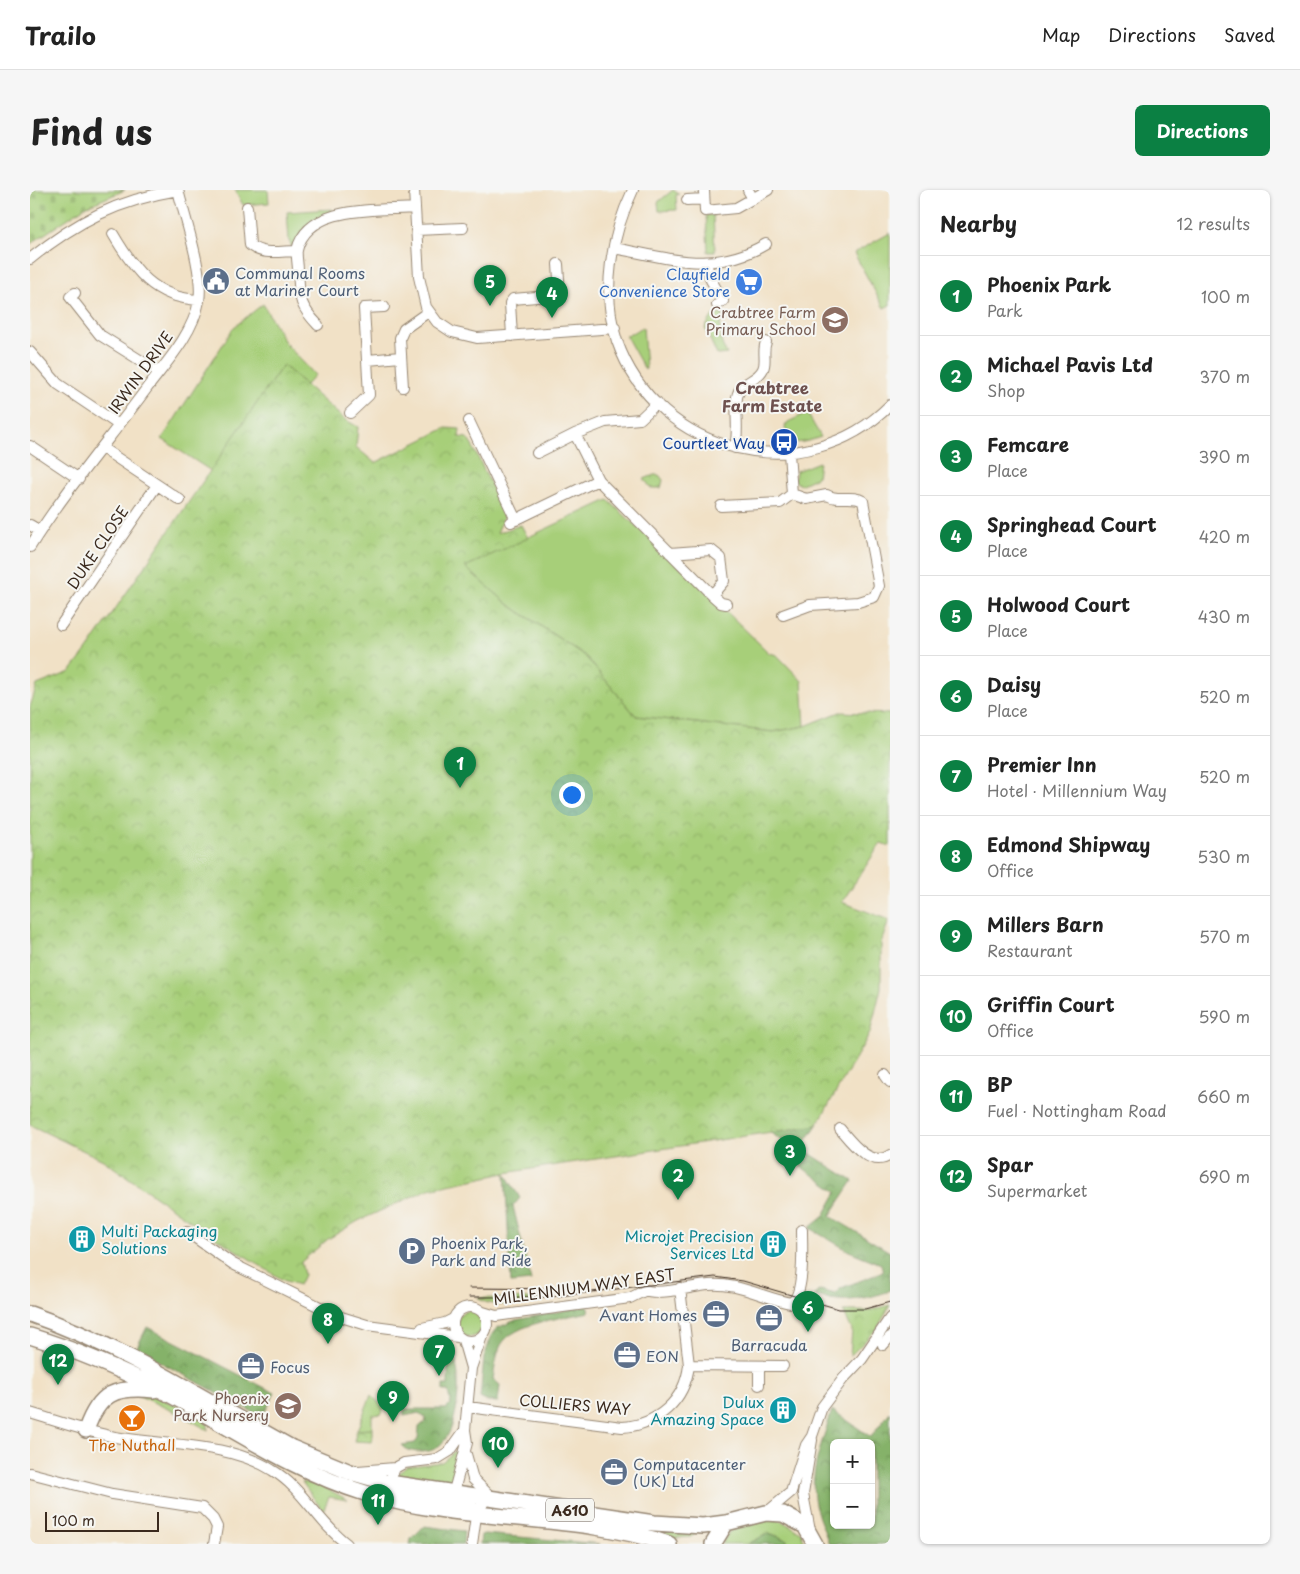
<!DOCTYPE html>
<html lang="en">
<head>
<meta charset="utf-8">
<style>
	:root { --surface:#fff; --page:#f6f6f6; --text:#222; --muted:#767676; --line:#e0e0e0; --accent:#0b8043 }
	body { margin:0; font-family:"Playpen Sans",sans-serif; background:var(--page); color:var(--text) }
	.controls { position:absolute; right:15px; bottom:15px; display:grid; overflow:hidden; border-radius:8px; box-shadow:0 1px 4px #0004 }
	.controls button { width:45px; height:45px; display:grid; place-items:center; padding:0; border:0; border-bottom:1px solid var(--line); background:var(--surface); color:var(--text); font:25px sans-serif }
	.scale { position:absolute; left:15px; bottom:12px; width:114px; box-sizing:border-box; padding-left:5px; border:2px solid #3b2a1e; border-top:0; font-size:14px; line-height:18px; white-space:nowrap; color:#3b2a1e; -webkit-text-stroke:4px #f6f6f2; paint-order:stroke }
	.you { position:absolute; left:541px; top:604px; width:18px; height:18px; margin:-12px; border:4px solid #fff; border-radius:50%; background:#1a73e8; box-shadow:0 0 0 8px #1a73e833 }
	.badge { display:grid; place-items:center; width:32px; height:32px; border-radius:50%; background:var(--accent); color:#fff; font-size:16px; font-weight:700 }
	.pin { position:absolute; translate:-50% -41px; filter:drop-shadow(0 1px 2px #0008) }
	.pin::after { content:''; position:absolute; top:26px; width:18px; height:15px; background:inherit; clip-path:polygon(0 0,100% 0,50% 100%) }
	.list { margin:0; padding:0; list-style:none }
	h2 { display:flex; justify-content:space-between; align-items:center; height:65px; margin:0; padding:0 20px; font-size:21px }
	h2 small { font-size:16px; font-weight:400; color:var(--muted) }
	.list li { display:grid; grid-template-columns:32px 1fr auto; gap:15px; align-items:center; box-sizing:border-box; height:80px; padding:0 20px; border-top:1px solid var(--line) }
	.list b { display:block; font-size:19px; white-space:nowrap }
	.list p { margin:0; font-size:16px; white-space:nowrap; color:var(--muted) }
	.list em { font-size:16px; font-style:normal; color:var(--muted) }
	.map { position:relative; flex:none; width:860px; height:1354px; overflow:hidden; border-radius:8px }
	header { display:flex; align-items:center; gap:30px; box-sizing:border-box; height:70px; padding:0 25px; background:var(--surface); border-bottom:1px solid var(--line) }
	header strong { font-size:24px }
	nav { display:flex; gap:28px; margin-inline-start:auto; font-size:18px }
	.intro { display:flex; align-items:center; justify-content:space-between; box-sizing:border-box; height:120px; padding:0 30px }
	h1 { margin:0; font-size:35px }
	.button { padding:12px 22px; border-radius:8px; background:var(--accent); color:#fff; font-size:18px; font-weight:700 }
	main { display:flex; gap:30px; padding:0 30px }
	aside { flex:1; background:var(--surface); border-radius:8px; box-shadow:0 1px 4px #0004 }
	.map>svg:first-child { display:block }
	.green { fill:#a7cf79; stroke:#717c4c }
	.forest { fill:url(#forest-crowns); stroke:#606e44; fill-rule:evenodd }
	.cemetery { fill:url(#cemetery-stones); stroke:#717c4c }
	.park { fill:url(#park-crowns); stroke:#717c4c }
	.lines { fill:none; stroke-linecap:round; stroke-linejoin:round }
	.minor-casing { stroke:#968672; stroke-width:12 }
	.highway-casing { stroke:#968672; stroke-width:18 }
	.minor { stroke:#fff; stroke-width:10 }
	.highway { stroke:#fff; stroke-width:15 }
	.tram { stroke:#3b2a1e; stroke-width:1 }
	.labels { text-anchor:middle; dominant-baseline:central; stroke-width:4; stroke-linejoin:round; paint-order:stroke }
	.shield { fill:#f6f6f2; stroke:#73675e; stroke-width:1 }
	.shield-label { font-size:14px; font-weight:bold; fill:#3b2a1e }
	.service-label { font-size:15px; fill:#4e5e75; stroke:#f6f6f2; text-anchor:start }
	.shop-label { font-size:15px; fill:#366cbe; stroke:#f6f6f2; text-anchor:end }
	.education-label { font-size:15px; fill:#785e54; stroke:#f6f6f2; text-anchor:end }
	.street-label { font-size:15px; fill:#3b2a1e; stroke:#f6f6f2 }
	.transit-label { font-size:15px; fill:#164399; stroke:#f6f6f2; text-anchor:end }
	.culture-label { font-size:15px; fill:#0d838f; stroke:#f6f6f2; text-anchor:end }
	.food-label { font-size:15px; fill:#c56008; stroke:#f6f6f2 }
	.neighbourhood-label { font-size:16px; font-weight:bold; fill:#6e514f; stroke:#f6f6f2 }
</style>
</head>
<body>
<header>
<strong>Trailo</strong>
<nav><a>Map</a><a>Directions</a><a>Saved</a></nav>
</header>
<div class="intro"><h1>Find us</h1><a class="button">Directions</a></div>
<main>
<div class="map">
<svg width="860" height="1354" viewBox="0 0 860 1354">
	<defs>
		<pattern id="forest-crowns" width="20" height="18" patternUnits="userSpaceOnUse" patternTransform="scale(1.25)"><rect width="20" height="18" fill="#85b269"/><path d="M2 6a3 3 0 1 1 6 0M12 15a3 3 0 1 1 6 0" fill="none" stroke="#6e9156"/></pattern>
		<pattern id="cemetery-stones" width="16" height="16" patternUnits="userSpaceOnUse" patternTransform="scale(1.25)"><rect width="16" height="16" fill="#a7cf79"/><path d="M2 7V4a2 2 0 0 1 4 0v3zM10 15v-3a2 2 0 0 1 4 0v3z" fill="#91b268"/></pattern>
		<pattern id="park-crowns" width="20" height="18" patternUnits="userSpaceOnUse" patternTransform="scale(1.25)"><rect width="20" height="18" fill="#a7cf79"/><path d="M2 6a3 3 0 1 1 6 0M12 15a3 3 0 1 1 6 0" fill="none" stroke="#91b268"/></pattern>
	</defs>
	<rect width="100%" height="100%" fill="#f6f6f2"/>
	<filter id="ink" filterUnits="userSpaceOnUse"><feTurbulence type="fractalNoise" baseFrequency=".02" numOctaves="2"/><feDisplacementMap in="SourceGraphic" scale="10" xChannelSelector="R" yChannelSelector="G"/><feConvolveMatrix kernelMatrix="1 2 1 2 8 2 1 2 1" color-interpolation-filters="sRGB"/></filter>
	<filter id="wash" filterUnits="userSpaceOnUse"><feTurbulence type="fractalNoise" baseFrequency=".0096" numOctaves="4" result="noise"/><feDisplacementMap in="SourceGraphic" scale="20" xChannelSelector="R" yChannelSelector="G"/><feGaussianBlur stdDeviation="1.12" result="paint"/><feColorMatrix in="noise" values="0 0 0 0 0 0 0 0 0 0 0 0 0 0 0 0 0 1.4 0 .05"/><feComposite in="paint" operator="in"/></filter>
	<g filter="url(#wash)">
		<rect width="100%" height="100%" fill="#f1e1c6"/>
		<path class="green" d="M205 0H238L239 13 213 15Z
			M643 0 649 4 646 5 647 20 629 21 628 12Z
			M302 19V21L280 32 266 55 262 57 259 51 257 22Z
			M676 25H683L685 62H678Z
			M860 43V115L854 118 824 63Z
			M233 114 256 154 285 185 276 195 253 175 181 281 132 249 204 137Z
			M693 124C688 140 689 151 697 164L687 165 675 138 683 125Z
			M613 137 616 179 615 180 596 146Z
			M777 223 791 247C781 250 767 256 757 250L755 236 758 232Z
			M789 272 787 287 770 295 765 291 766 281Z
			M578 310 656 382 739 463 747 465 772 491 775 536 743 542 606 526 555 466 478 414 434 377Z
			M447 1108 510 1109C490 1113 466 1120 447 1108Z
			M427 1134a13 13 0 1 1 26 0a13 13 0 1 1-26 0Z
			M103 1203C130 1203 155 1221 178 1234V1240L149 1224Z
			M341 1205 353 1217 352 1224 342 1225V1239L327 1240Z
			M433 1254 420 1297 367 1289V1285L376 1277 412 1272Z
			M272 1292 290 1295 318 1310 299 1307 293 1321Z
			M740 1329H748L771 1342 775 1354H756L757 1350 739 1343 718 1354H691L700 1341Z
			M593 1338 668 1342 661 1347 646 1348 644 1351Z"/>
		<path class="forest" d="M787 935 771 958 823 991 800 1026 860 1062V1100L857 1102C832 1110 809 1114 784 1105L790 1100 805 1104 811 1098 853 1082 851 1074 819 1061 779 1038 793 1027 807 1002 760 969V957L740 942Z
			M475 983 490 1008 483 1016 501 1091 481 1093Z
			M557 1116 559 1122C535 1128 484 1132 471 1155 466 1165 465 1178 463 1189L470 1195 468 1212 456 1211 450 1208 454 1168 462 1144 467 1138 486 1130Z
			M117 1137 245 1203 232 1227 106 1159Z
			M413 1153 422 1157 427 1165C424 1174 428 1178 428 1187 429 1211 425 1262 392 1262 384 1262 377 1261 372 1255L385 1253 388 1249 389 1237 395 1232V1228L389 1223 374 1226V1219H417V1216L421 1215 418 1201H413V1195H418V1177H415Z
			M802 1220 841 1247 860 1222V1354H799C795 1342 789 1330 786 1318 777 1284 793 1252 802 1220ZM804 1253H841V1335H804Z
			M394 1336 434 1341 433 1354H380L381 1349Z
			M739 1343 757 1350 756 1354H718Z
			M454 1344 570 1354H450L451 1345Z"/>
		<path class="cemetery" d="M0 0H95L55 17 0 54Z"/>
		<path class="park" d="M253 175 314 229 328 237 326 257 345 273 416 238 430 239 429 247 437 248 443 257 475 324 467 343 491 335 498 348 435 377 478 414 555 466 606 526 743 542 775 536 810 522 860 524V656L851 653 812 712 859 730 851 753V798L840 843 787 935 475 983 399 999 328 1031 298 1049 271 1072 274 1085 269 1095 253 1090 172 1039 73 970 0 935V517L7 495 40 482 57 460Z
			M624 285H629L633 290 631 298H621L614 289Z
			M860 1115 847 1139 820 1166 822 1140 813 1121H838Z
			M342 1239V1252L324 1251 327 1240Z"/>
	</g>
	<g filter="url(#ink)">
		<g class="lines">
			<g class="minor-casing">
				<path id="minor" d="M384 0 389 87 396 117 407 132 422 142 447 148 585 138
					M603 0C581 46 571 103 587 151 627 265 775 301 860 215
					M674 0 675 21 706 18 738 0
					M718 0 723 9
					M657 10 674 9
					M217 17 220 55C232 66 251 61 267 61
					M386 40 433 38
					M83 44C104 80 124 108 169 110
					M584 58C639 68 684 85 736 54
					M0 69C47 31 88 10 148 0
					M676 73 681 90 693 111 687 115
					M45 103 40 107 70 145 129 182
					M288 135C268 114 270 108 268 80 268 74 266 66 267 60 278 14 348 21 385 18
					M482 146 480 113 483 109 530 105 528 74
					M0 162 28 194 89 235
					M338 170 370 167
					M373 197 370 148 374 139 398 122
					M320 223 339 205 334 118 354 117
					M439 231 486 330
					M0 256 49 289
					M72 258 150 310
					M705 258C709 241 705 225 707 207 710 191 727 192 733 179 737 171 732 161 736 152
					M507 263 545 244
					M568 290 682 405 691 413 696 414
					M691 316 750 313 762 304 759 263
					M481 332 568 290 545 244 575 232 610 229 627 213
					M0 335 10 341
					M0 357C34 302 78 251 117 198 136 173 163 144 169 111 174 83 155 29 148 0
					M640 363 681 360 691 368 694 391 682 405
					M753 425 780 415 828 412 844 407 849 396 833 311C822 304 808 312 797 305L776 309 762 304
					M31 435 127 295
					M855 885 860 892
					M810 939C821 952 841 979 860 965
					M157 1042 203 1074 308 1126 337 1135 428 1147
					M423 1134a17 17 0 1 1 34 0a17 17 0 1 1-34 0Z
					M453 1122 466 1126 600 1108 616 1100C626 1106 665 1096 678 1095 707 1092 733 1108 761 1113 775 1105 772 1056 772 1040
					M392 1138 415 1133 423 1129
					M433 1150 441 1178
					M853 1155 860 1147
					M659 1175 753 1176
					M729 1176V1195
					M438 1217 592 1237C627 1235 655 1211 659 1175L650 1098
					M0 1223C30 1232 60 1243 91 1248 142 1256 198 1253 242 1280 273 1298 288 1333 317 1354
					M436 1264 443 1289 462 1308
					M365 1278 359 1293 367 1303 443 1317
					M328 1281 365 1278 374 1273 407 1269 420 1261 435 1240
					M0 1283 82 1304 172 1318 183 1329 187 1337 184 1354
					M422 1308 437 1253 435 1240 441 1178 452 1146
					M736 1323 761 1302 776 1255 782 1246 792 1217 813 1189 832 1169 860 1128
					M780 1341 773 1304 782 1250
					M442 1354 446 1326 456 1308"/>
			</g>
			<g class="highway-casing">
				<path id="highway" d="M0 1124C95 1157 174 1210 262 1258L320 1282 359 1293 624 1333 673 1336 696 1333 736 1323 753 1324 775 1336 785 1354
					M0 1146C46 1160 90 1179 133 1201 199 1235 262 1281 335 1303 435 1334 543 1322 639 1354
					M56 1240C69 1203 85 1196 124 1200
					M683 1354 696 1333"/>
			</g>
			<use href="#minor" class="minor"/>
			<use href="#highway" class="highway"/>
			<path class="tram" d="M439 1098 537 1099
				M439 1107H521L685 1087 713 1091 809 1119H835L860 1112"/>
		</g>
	</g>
	<defs>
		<g id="civic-disc" transform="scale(1.4375)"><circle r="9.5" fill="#5c6f8a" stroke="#f6f6f2"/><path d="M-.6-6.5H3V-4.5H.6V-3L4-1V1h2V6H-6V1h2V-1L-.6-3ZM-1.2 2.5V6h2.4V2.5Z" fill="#fff"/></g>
		<g id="supermarket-disc" transform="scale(1.4375)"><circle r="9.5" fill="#3f7fe0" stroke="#f6f6f2"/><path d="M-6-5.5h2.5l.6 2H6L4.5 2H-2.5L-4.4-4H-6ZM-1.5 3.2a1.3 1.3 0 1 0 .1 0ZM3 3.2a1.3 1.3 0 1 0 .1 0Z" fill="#fff"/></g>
		<g id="school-disc" transform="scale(1.4375)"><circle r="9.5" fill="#8d6e63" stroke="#f6f6f2"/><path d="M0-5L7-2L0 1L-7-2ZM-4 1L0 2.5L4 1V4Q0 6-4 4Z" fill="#fff"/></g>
		<g id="bus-disc" transform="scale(1.4375)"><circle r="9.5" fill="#1a4fb4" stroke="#f6f6f2"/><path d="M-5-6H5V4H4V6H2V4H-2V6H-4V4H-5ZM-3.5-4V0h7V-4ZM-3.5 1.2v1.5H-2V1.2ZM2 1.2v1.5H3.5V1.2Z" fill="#fff"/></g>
		<g id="building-disc" transform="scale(1.4375)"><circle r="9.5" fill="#0f9aa8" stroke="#f6f6f2"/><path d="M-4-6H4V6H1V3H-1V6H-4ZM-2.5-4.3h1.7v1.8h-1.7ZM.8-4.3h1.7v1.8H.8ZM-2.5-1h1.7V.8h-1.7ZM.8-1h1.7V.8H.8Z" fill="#fff"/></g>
		<g id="parking-disc" transform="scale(1.4375)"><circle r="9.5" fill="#5c6f8a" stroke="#f6f6f2"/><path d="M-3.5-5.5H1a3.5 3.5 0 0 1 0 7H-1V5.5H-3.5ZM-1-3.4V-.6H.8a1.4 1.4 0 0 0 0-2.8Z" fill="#fff"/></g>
		<g id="office-disc" transform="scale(1.4375)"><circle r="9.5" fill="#5c6f8a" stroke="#f6f6f2"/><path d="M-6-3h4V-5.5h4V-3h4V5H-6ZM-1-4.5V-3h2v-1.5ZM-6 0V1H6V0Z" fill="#fff"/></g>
		<g id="bar-disc" transform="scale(1.4375)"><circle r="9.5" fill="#e8710a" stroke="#f6f6f2"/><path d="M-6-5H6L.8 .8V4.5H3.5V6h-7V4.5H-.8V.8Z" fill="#fff"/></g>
	</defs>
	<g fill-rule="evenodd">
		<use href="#civic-disc" x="186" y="91"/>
		<use href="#supermarket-disc" x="719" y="92"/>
		<use href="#school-disc" x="805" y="130"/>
		<use href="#bus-disc" x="754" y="252"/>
		<use href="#building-disc" x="52" y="1049"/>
		<use href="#building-disc" x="743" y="1054"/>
		<use href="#parking-disc" x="382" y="1061"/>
		<use href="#office-disc" x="686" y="1124"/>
		<use href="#office-disc" x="739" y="1128"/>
		<use href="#office-disc" x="597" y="1165"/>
		<use href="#office-disc" x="221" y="1176"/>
		<use href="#school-disc" x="258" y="1216"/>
		<use href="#building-disc" x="753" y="1220"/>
		<use href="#bar-disc" x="102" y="1228"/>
		<use href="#office-disc" x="584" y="1282"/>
	</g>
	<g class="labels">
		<rect class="shield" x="516" y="1308.5" width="48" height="23" rx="4"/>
		<g class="shield-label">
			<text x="540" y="1320">A610</text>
		</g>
		<g class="service-label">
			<text x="205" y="82">Communal Rooms<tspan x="205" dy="17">at Mariner Court</tspan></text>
			<text x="401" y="1052">Phoenix Park,<tspan x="401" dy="17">Park and Ride</tspan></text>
			<text x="667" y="1124" text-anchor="end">Avant Homes</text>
			<text x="739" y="1154" text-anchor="middle">Barracuda</text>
			<text x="616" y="1165">EON</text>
			<text x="240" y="1176">Focus</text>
			<text x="603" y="1273">Computacenter<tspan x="603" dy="17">(UK) Ltd</tspan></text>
		</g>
		<g class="shop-label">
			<text x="700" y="83">Clayfield<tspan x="700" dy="17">Convenience Store</tspan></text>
		</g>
		<g class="education-label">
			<text x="786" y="121">Crabtree Farm<tspan x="786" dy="17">Primary School</tspan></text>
			<text x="239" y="1207">Phoenix<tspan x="239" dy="17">Park Nursery</tspan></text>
		</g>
		<g class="street-label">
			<text transform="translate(110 182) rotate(-54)">IRWIN DRIVE</text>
			<text transform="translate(67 357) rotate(-56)">DUKE CLOSE</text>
			<text transform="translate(554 1096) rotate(-8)">MILLENNIUM WAY EAST</text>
			<text transform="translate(545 1214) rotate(5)">COLLIERS WAY</text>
		</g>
		<g class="transit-label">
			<text x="735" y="252">Courtleet Way</text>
		</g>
		<g class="culture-label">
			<text x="71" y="1040" text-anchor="start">Multi Packaging<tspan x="71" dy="17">Solutions</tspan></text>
			<text x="724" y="1045">Microjet Precision<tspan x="724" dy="17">Services Ltd</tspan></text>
			<text x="734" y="1211">Dulux<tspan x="734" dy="17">Amazing Space</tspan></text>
		</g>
		<g class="food-label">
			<text x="102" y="1254">The Nuthall</text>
		</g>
		<g class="neighbourhood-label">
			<text x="742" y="197">Crabtree<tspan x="742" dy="18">Farm Estate</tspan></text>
		</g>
	</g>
</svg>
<div class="controls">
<button>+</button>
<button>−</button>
</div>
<div class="scale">100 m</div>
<div class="you"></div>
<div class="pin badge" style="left:430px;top:598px">1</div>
<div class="pin badge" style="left:648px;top:1010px">2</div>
<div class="pin badge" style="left:760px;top:986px">3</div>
<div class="pin badge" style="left:522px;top:128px">4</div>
<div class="pin badge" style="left:460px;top:116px">5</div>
<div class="pin badge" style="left:778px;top:1142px">6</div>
<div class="pin badge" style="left:409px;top:1186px">7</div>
<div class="pin badge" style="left:298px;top:1154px">8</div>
<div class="pin badge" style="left:363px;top:1232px">9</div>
<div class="pin badge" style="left:468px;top:1278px">10</div>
<div class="pin badge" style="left:348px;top:1335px">11</div>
<div class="pin badge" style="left:28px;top:1195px">12</div>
</div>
<aside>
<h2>Nearby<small>12 results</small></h2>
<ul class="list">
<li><span class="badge">1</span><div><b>Phoenix Park</b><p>Park</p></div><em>100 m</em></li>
<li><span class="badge">2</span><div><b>Michael Pavis Ltd</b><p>Shop</p></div><em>370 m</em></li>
<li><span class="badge">3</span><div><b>Femcare</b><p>Place</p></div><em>390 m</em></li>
<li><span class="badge">4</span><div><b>Springhead Court</b><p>Place</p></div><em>420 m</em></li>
<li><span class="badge">5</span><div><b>Holwood Court</b><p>Place</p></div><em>430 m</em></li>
<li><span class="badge">6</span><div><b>Daisy</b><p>Place</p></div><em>520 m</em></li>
<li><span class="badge">7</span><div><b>Premier Inn</b><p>Hotel · Millennium Way</p></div><em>520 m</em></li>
<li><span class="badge">8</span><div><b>Edmond Shipway</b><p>Office</p></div><em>530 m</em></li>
<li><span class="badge">9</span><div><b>Millers Barn</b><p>Restaurant</p></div><em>570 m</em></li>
<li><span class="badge">10</span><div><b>Griffin Court</b><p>Office</p></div><em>590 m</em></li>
<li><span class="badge">11</span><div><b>BP</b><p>Fuel · Nottingham Road</p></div><em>660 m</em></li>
<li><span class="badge">12</span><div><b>Spar</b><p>Supermarket</p></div><em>690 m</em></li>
</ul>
</aside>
</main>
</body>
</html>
